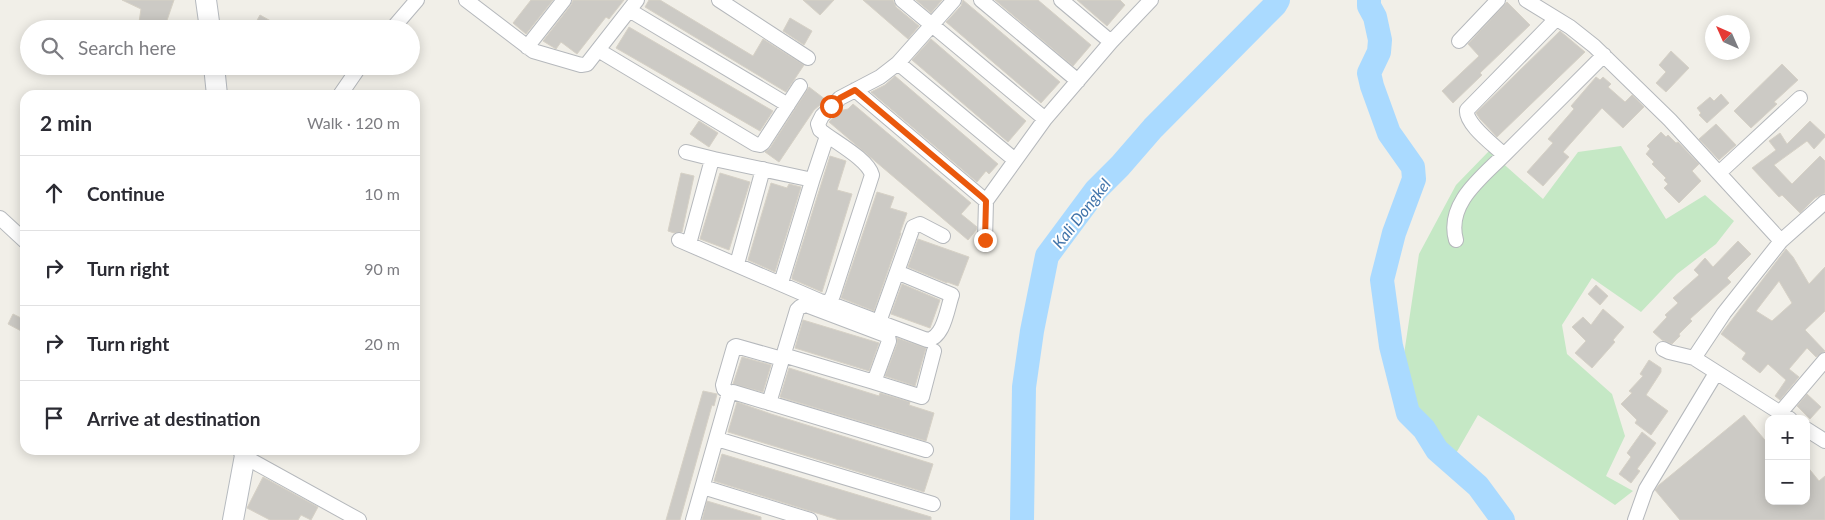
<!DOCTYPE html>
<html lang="en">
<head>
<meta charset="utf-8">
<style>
	:root { --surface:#fff; --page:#f2f2f3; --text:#2b2b33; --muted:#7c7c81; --line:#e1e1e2 }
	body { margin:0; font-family:Lato,sans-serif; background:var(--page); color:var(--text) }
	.controls { position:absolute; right:15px; bottom:15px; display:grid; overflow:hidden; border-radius:10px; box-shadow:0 2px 12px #0003 }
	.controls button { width:45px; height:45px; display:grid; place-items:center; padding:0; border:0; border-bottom:1px solid var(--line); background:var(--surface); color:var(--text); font:25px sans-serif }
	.compass { position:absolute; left:1705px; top:15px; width:45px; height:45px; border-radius:50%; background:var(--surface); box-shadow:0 2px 12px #0003; rotate:315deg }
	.stop { position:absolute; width:15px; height:15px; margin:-11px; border:4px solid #ea580c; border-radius:50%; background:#fff }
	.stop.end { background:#ea580c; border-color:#fff; box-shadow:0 1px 5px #0008 }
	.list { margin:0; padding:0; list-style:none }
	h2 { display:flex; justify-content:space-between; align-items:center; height:65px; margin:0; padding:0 20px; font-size:21px }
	h2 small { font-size:16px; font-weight:400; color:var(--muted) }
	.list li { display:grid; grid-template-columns:32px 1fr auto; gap:15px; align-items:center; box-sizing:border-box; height:75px; padding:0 20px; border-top:1px solid var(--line) }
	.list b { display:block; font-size:19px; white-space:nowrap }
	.list em { font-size:16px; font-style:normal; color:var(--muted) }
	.icon { flex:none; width:28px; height:28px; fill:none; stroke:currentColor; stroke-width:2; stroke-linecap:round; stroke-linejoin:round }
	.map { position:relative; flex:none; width:1825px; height:520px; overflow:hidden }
	.search { position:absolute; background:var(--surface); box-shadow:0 2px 12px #0003; left:20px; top:20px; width:400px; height:55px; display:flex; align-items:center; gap:12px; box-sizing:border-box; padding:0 18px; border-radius:28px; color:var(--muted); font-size:19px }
	.panel { position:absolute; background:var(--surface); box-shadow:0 2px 12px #0003; left:20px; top:90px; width:400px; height:365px; border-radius:15px }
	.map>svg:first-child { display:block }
	.green { fill:#c5e8c5 }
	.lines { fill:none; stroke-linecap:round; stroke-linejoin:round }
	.river { stroke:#aadaff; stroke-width:24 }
	.building { fill:#cccac5; stroke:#d6d1c6; fill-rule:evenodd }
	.street-casing { stroke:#b5b8bc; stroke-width:16 }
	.secondary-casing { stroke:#b6babf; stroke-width:22 }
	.street { stroke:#fff; stroke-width:14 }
	.secondary { stroke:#fff; stroke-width:20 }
	.route { stroke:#ea580c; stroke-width:6 }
	.labels { text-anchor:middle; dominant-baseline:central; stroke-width:4; stroke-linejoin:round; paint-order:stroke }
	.water-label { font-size:16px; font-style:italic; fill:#4174aa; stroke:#fff }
</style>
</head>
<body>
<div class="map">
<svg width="1825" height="520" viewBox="0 0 1825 520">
	<rect width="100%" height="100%" fill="#f1efe8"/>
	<path class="green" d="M1621 146 1666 219 1705 195 1734 221 1716 244 1677 274 1641 312 1592 278 1562 325 1567 354 1612 394 1625 436 1606 476 1633 491 1615 505 1478 415 1447 469 1397 401 1419 254 1456 185 1489 151 1543 199 1578 152Z"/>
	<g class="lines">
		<path class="river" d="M1369 0V6L1375 17 1380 40 1379 52 1369 73 1372 86 1389 133 1413 167 1414 179 1394 233 1382 280 1391 346 1408 413 1424 429 1437 450 1478 486 1503 520
			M1022 520 1024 387 1032 331 1047 256 1096 190 1120 166 1153 128 1275 5 1278 0"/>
	</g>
	<path class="building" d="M122 0H174L164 29H138L141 9Z
		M531 0H553L526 34 513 23Z
		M573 0H624L609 19 606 17 577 54 561 42 556 49 543 41 571 5Z
		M649 0H660L753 56 763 39 804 65 786 92 645 7Z
		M803 0H834L820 15Z
		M863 0H893L896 7 919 26 908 39Z
		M916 0H942L931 13Z
		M963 0 1060 82 1041 103 946 22 961 6Z
		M995 0H1038L1091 45 1073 66Z
		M1077 0H1120L1125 5 1107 26Z
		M1507 2 1530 25 1480 73 1482 75 1453 103 1442 91 1479 56 1468 44Z
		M260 15 285 29H252Z
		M790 18 812 31 804 45 783 31Z
		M629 27 773 111 760 131 616 48Z
		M1560 31 1585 52 1497 137 1480 119 1476 113Z
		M931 39 1026 121 1008 142 912 60Z
		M1671 51 1689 68 1666 92 1656 83 1666 72 1659 65Z
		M1782 64 1798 80 1774 102 1777 104 1751 128 1734 111Z
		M895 76 998 164 989 174 986 171 977 182 871 92 885 85Z
		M1596 77 1600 80 1603 77 1611 84 1608 87 1625 102 1632 95 1644 107 1623 128 1602 108 1563 152 1569 157 1543 186 1527 172 1553 143 1548 139 1574 109 1571 106Z
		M809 87 826 100 814 110 779 162 765 152 770 148Z
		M1721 94 1729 103 1707 123 1699 115 1701 113 1697 108 1710 97 1714 101Z
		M853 104 971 203 961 214 977 227 976 230 968 240 829 122 839 111 848 109Z
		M699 121 718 133 709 147 690 134Z
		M1810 121 1825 135V137L1814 149 1807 141 1774 165 1792 184 1820 156 1825 161V193L1815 198 1800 213 1782 195 1779 197 1752 168 1776 150 1769 141 1780 133 1787 144Z
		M1716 124 1736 145 1719 160 1699 139Z
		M1661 132 1666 137 1668 135 1676 143 1678 142 1699 164 1692 171 1701 181 1679 203 1664 188 1668 184 1664 180 1666 178 1652 164 1654 162 1646 154 1650 149 1647 146Z
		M830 156 846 161 837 190 852 194 822 292 792 279V277Z
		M681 173 694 176 682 232 674 233 668 231Z
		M720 173 750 182 729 250 700 239Z
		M771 183 787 188 789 184 801 187 775 272 748 260Z
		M877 192 894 197 890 208 907 213 900 233H901L874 311 841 298Z
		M918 239 969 257 958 286 947 282V283L908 267Z
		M1738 241 1751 254 1727 278 1731 282 1690 319 1692 321 1679 334 1680 336 1672 344 1662 340 1653 332 1667 317 1665 315 1678 303 1673 298 1699 275 1694 270 1705 258 1713 267Z
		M1786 249 1793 257 1809 284 1825 267V311L1805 330 1825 351 1816 357 1807 348 1789 369 1799 377 1780 400 1775 396 1786 380 1768 364 1760 373 1742 359 1746 353 1721 334ZM1779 281 1792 303 1772 321 1756 311Z
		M902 284 940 300 930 328 891 314Z
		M1596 285 1608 296 1600 305 1588 294Z
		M1603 309 1624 327 1613 340 1615 342 1592 368 1575 353 1586 341 1572 327 1583 317 1591 325Z
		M13 314 25 320V333L8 324Z
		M803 320 879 343 869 371 795 348Z
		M897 338 926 348 915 386 885 376 897 344Z
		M742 357 771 365 763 392 733 384Z
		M1649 360 1661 368V372L1646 395 1668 411 1651 435 1635 423 1637 420 1621 404 1632 393 1629 391 1643 376 1640 374Z
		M789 368 879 396 880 393 910 402 909 405 934 413 926 441 780 397Z
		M703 391 717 394 714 406 712 405 680 520H666Z
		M1807 394 1821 407 1810 419 1797 406Z
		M737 402 771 414 933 464 924 492 728 432Z
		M1744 415 1769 445V501H1806V465L1819 481 1825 476V520H1680L1655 490 1659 485Z
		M1642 432 1656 443 1637 469 1640 471 1631 483 1619 474 1631 457 1627 453Z
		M722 454 931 517V520H839L714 481Z
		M263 477 318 507 311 520 301 515 298 520H270L247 508Z
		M707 501 761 517V520H702Z"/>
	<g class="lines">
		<g class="street-casing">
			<path id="street" d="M466 0 533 51 581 65 587 64 637 0
				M719 0 808 58
				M902 0 1045 119
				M981 0 1078 81
				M1061 0 1111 42
				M1526 0 1570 27 1594 46 1670 120 1781 241 1724 313 1694 358 1790 419
				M629 10 788 105
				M392 29 417 0
				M1459 41 1498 0
				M527 47 564 0
				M598 50 755 144 760 145 763 143 800 86
				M898 63 1015 160
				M855 90 986 201 985 240
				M340 95 360 66
				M686 152 714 159
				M1504 155 1604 55
				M1719 173 1800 98
				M986 201 1045 119 1111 42 1151 0
				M0 218 25 241
				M679 240 820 301 829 303 833 295 872 175C868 159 833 141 820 130L818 124 822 116 840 98 880 77 898 63 954 0
				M1456 240C1446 204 1481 178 1504 155 1494 145 1465 124 1467 110L1556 19
				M1781 241 1825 202
				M689 244 711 163 714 159 808 179 813 178 827 136
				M737 264 763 169
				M781 283 813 178
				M829 303 879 322 913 227 920 224 943 236
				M879 322 927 340C944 338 947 309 952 295L897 272
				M1663 349 1669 352 1694 358
				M874 382 922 397 934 351
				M730 393 724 389 723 385 734 347 736 346 782 359
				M769 403 797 310 800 307 806 305 888 336 889 341 874 382 783 355
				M1780 413 1825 360
				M1806 429 1825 441
				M717 439 933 504
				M240 451 245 457 359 520
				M703 487 810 520
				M693 520 728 397 733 392 926 450
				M1635 520 1646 489 1716 373"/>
		</g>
		<g class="secondary-casing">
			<path id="secondary" d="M206 0 210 29
				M214 66 217 95
				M233 520 246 450"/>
		</g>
		<use href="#street" class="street"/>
		<use href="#secondary" class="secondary"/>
	</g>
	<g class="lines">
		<path class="route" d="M831 106 840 98 855 90 983 198 986 201 985 240"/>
	</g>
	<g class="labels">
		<g class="water-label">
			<text transform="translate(1081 213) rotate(-52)">Kali Dongkel</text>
		</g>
	</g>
</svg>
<div class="controls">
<button>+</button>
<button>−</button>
</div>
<svg class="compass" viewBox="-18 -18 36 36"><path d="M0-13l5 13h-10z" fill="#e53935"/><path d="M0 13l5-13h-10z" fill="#7c7c81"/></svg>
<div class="stop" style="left:831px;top:106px"></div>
<div class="stop end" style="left:985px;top:240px"></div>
<div class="search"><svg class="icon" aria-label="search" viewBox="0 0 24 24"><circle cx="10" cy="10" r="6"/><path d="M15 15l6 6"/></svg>Search here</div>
<section class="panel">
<h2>2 min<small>Walk · 120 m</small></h2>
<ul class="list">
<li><svg class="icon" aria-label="ahead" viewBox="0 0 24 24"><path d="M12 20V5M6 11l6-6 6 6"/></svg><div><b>Continue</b></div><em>10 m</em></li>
<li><svg class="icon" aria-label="right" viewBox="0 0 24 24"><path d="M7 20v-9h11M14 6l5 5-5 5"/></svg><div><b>Turn right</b></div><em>90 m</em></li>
<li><svg class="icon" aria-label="right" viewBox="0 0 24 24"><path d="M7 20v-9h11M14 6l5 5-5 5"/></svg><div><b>Turn right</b></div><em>20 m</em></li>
<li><svg class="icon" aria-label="arrive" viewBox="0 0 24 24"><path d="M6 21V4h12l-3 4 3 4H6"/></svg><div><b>Arrive at destination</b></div></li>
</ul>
</section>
</div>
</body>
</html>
